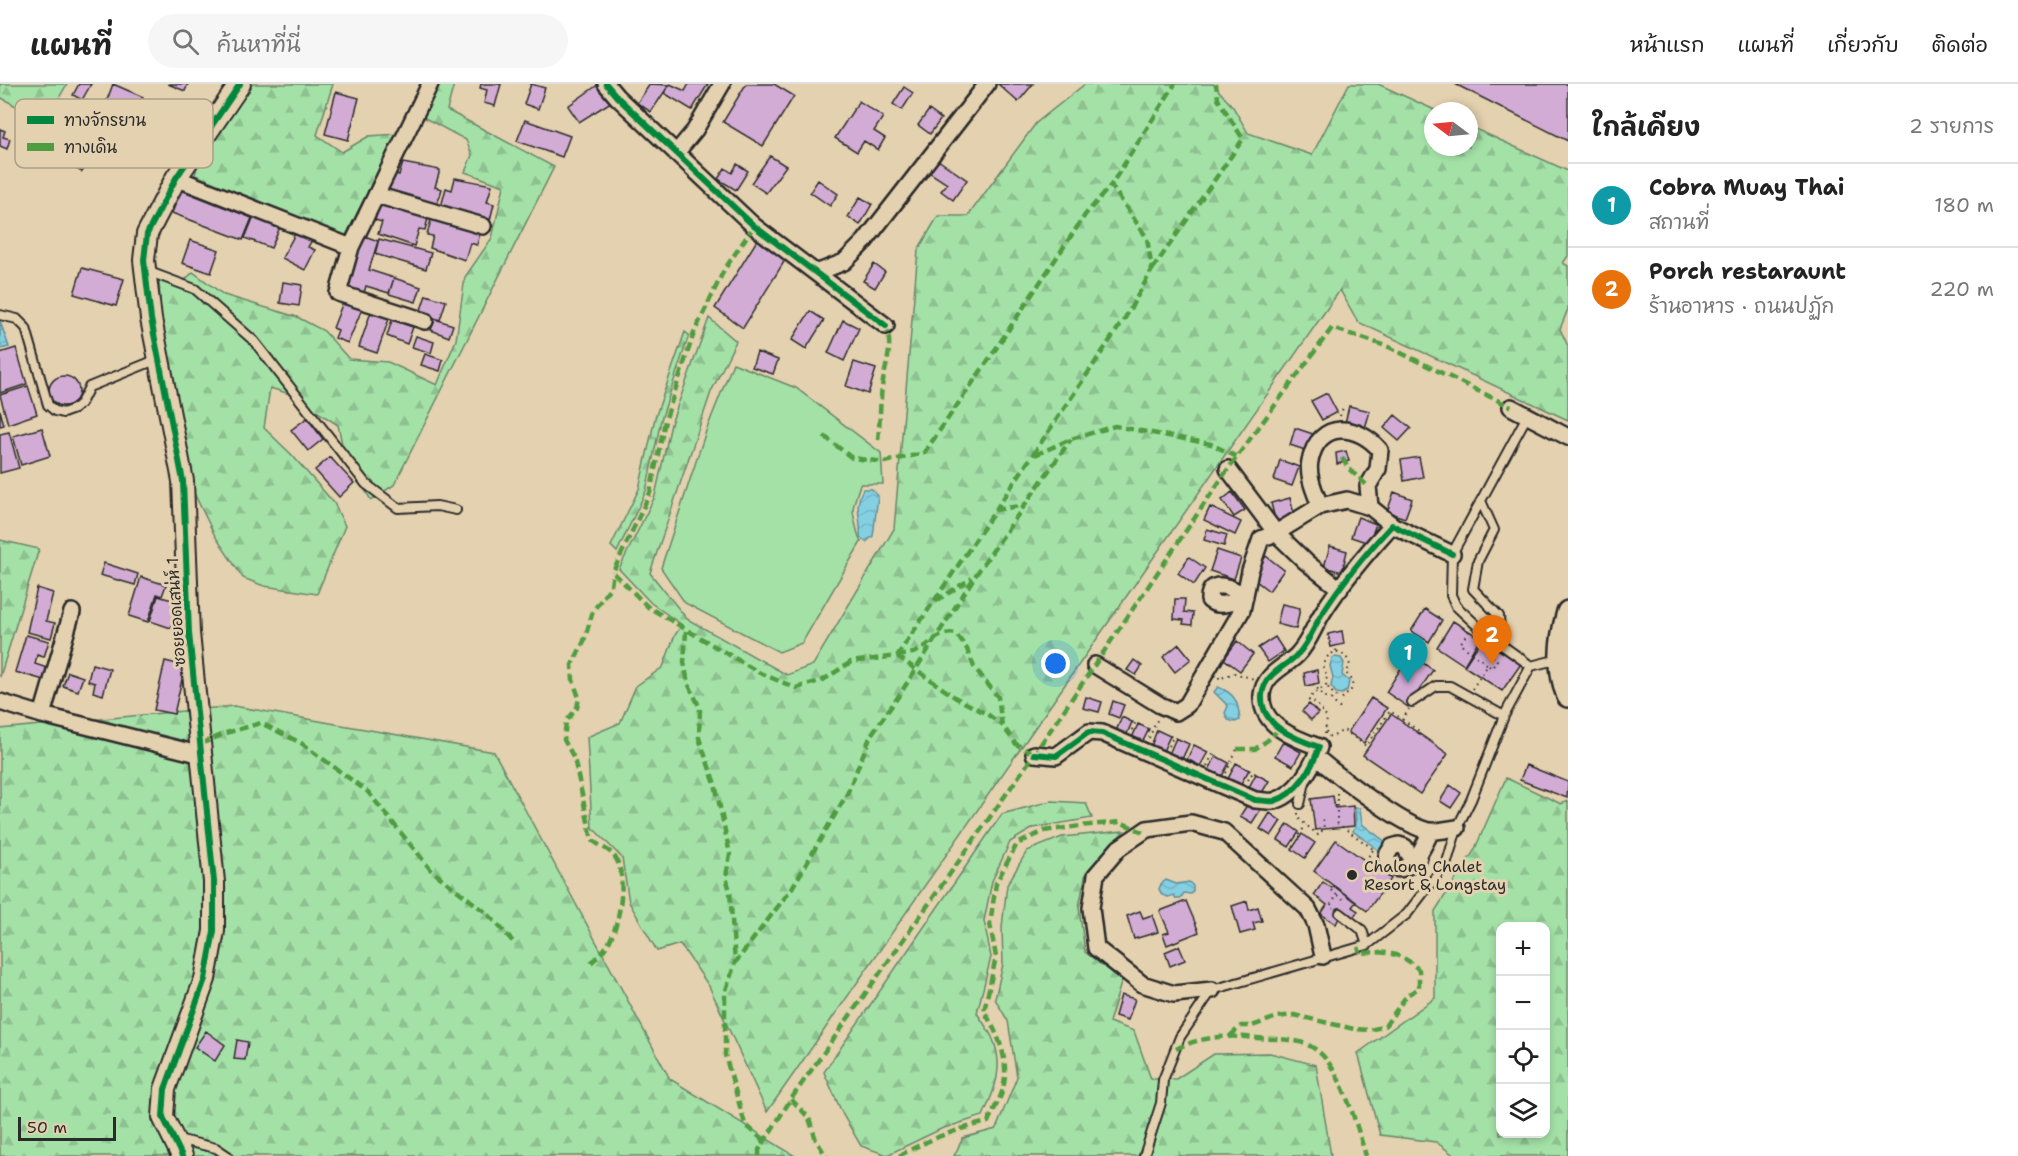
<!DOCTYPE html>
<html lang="th">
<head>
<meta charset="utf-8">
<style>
	:root { --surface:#fff; --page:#f6f6f6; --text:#222; --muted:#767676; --line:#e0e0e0; --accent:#2b2b2b }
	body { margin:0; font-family:"Shantell Sans","Playpen Sans Thai",sans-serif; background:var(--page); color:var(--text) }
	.controls { position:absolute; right:18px; bottom:18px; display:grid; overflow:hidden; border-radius:12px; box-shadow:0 3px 9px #0003 }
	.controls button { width:54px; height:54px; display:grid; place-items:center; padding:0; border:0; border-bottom:2px solid var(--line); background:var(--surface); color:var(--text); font:30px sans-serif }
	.compass { position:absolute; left:1424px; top:18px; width:54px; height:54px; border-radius:50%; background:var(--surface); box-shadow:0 3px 9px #0003; rotate:286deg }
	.scale { position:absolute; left:18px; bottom:15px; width:98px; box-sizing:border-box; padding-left:6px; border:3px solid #2b2b2b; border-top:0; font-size:16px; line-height:21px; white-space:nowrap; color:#2b2b2b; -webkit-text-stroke:4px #e4d1af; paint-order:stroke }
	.you { position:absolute; left:1056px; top:580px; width:21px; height:21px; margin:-15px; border:4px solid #fff; border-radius:50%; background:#1a73e8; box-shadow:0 0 0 9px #1a73e833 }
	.badge { display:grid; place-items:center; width:39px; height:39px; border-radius:50%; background:var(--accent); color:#fff; font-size:20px; font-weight:700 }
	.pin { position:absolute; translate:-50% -50px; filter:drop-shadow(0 2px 3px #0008) }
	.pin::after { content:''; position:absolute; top:32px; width:21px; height:18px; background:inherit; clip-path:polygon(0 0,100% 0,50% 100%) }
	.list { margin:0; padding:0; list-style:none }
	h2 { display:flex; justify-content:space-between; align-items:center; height:78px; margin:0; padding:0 24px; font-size:26px }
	h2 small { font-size:20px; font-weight:400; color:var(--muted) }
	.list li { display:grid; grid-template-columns:39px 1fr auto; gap:18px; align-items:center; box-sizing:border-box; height:84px; padding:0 24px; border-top:2px solid var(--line) }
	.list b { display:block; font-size:22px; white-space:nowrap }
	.list p { margin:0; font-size:20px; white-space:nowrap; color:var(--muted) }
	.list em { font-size:20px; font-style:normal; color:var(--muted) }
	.icon { flex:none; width:33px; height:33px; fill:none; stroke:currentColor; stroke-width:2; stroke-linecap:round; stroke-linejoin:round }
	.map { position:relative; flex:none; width:1568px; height:1072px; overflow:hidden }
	header { display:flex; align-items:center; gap:36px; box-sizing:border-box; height:84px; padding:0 30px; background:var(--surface); border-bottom:2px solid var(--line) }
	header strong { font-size:28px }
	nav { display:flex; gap:33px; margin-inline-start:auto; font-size:21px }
	.search { width:420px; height:54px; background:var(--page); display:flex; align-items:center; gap:15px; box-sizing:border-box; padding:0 21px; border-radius:33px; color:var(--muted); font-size:22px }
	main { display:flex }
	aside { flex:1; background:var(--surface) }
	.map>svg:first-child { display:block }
	.forest { fill:url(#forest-firs); stroke:#688669; stroke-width:1.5; fill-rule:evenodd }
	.garden { fill:#a4e1a7; stroke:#688669; stroke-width:1.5 }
	.water { fill:url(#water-waves); stroke:#608e99; stroke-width:1.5 }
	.building { fill:#d2acd4; stroke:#2b2b2b; stroke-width:1.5 }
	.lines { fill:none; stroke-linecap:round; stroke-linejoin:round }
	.service-casing { stroke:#2b2b2b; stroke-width:12 }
	.minor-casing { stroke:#2b2b2b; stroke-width:20 }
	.tertiary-casing { stroke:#2b2b2b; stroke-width:24 }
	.secondary-casing { stroke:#2b2b2b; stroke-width:26 }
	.path { stroke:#2b2b2b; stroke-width:2; stroke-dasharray:1.5 4.5; stroke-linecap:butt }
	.service { stroke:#e4d1af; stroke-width:8 }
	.minor { stroke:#e4d1af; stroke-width:15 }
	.tertiary { stroke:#e4d1af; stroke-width:20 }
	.secondary { stroke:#e4d1af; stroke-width:21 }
	.quiet { stroke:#4f9d41; stroke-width:4.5; stroke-dasharray:9 4.5; stroke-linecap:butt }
	.cycleway-casing { stroke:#e4d1af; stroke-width:10 }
	.cycleway { stroke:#00873e; stroke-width:6 }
	.poi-dot { fill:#2b2b2b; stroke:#e4d1af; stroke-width:2 }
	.labels { text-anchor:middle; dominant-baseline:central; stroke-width:6; stroke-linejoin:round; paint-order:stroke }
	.street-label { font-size:16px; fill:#2b2b2b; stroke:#e4d1af }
	.poi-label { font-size:16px; fill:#2b2b2b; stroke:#e4d1af; text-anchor:start }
	.key { fill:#e4d1af; stroke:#ac9f87; stroke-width:1.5 }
	.key-label { font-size:16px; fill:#2b2b2b }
</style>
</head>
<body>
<header>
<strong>แผนที่</strong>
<div class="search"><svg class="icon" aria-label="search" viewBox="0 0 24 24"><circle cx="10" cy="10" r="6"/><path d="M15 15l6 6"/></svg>ค้นหาที่นี่</div>
<nav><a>หน้าแรก</a><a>แผนที่</a><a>เกี่ยวกับ</a><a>ติดต่อ</a></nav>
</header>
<main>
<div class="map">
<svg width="1568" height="1072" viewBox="0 0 1568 1072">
	<defs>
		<pattern id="forest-firs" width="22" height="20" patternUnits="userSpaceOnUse" patternTransform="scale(1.5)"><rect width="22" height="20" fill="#a4e1a7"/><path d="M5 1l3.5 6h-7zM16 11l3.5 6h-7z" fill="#8dc190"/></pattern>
		<pattern id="water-waves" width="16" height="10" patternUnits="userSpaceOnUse" patternTransform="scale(1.5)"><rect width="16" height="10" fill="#84d0e3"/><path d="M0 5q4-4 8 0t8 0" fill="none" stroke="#72b3c3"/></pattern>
	</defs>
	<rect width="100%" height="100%" fill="#e4d1af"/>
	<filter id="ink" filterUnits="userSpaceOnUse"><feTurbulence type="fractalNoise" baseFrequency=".0167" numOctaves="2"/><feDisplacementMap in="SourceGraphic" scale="12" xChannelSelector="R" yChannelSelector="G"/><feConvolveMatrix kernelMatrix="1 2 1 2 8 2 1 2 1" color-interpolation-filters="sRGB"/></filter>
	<g filter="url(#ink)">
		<path class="forest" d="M0 0H67L59 14 74 40 57 45 0 13Z
			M252 0H333L317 51 342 68 369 52 397 50 345 153 195 91 198 79Z
			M438 0H454L447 26 554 83 394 401 371 416 345 374 338 341 290 310 270 304 264 344 291 370 334 419 345 442 317 510 264 502 243 494 215 452 190 401 163 270 159 197 186 195 193 188 224 211 297 233 324 247 349 275 388 278 437 301 456 256 465 193 492 154 504 102 465 88 472 71 466 56 423 33Z
			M1085 0H1213L1233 23 1248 49 1312 71 1349 0H1378L1437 27H1433V63H1469V42L1568 87V172L1563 179 1568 182V225L1560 245 1568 262V336L1358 238 1340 206 767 1028 709 902 680 860 657 867 629 818 622 774 592 743 587 653 620 639 636 602 663 583 675 551 682 541 651 519 619 485 655 412 671 340 709 234 736 257 711 308 650 489 687 535 787 591 813 581 894 445 918 166 938 132H968L1036 39Z
			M685 248 689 251 661 336 646 407 617 468 611 462 639 405 655 334Z
			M0 456 39 465 0 593Z
			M234 622 494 668 670 995 795 1072H0V645Z
			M1506 694 1561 720 1568 717V1072H1455L1436 1058 1380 1051 1358 969 1435 914V827L1474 767ZM1500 842H1546V1050H1500Z
			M1051 717 1086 719 1092 734 1033 744 1010 758 992 797 984 837 991 873 977 929C982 937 988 945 992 953 1005 982 995 1006 983 1032L941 1045 887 1071 861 1062 843 1031 824 988 1002 730Z
			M1124 747 1086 788 1079 823 1085 868 1122 896 1109 938 1134 947 1151 995H1176L1214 970 1270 969 1316 981 1331 1072H954L963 1054 996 1045 1017 993 1008 937 995 915 1003 880 1002 843 1007 801 1027 767 1062 753Z"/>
		<path class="garden" d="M733 279 796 304 881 369 883 400H860C858 408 854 417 853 425 853 431 858 453 861 458L802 559 779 568 685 519 661 484 706 347Z"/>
		<path class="water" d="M0 237 9 263 0 265Z
			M863 405H872L878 412 873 452 866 458 860 453C862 433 853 423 863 405Z
			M1335 573 1341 574 1344 579 1342 591 1349 597 1347 607 1342 610 1336 609 1331 602 1333 593 1330 582 1332 574Z
			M1218 603C1236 610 1238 618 1240 636L1235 638 1228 636 1225 629 1228 622 1214 608Z
			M1355 724H1360L1362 740 1387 759 1381 768 1353 747 1356 740Z
			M1166 796 1176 800 1189 798 1193 802V807L1190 810 1184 809 1180 815H1176L1174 811 1168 813 1162 811 1159 805 1161 800Z"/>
		<path class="building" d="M79 0H91L82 16 73 11Z
			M113 0 143 13 134 36 104 24Z
			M168 0H188L185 7Z
			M481 0H501L495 22 484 19 487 6 480 4Z
			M531 0 545 4 538 25 524 20Z
			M599 0 611 18 579 38 568 22Z
			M650 0 669 1 651 28 637 19Z
			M670 0 685 7 689 0H708L692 26 664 9Z
			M746 0H774L794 12 763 62 723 38Z
			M998 0H1033L1018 18Z
			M1455 0H1568V57Z
			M904 3 913 9 902 26 893 20Z
			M336 8 359 14 348 56 325 50Z
			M859 17 883 33 874 47 885 54 878 66 864 57 857 68 835 54Z
			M929 26 941 35 930 50 918 41Z
			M525 36 570 52 562 73 517 57Z
			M0 45 5 47 3 53 10 55 7 65 0 62Z
			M86 62 95 68 82 88 73 83Z
			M770 72 786 82 766 109 751 99Z
			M938 76 967 96 953 116 941 107 947 100 929 88Z
			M403 79 440 86 435 103 442 105 437 121 388 108 393 89 399 91Z
			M737 80 748 87 736 106 718 95 725 84 732 89Z
			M455 94 492 101 487 118 494 120 490 136 441 123 446 104 452 106Z
			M818 96 838 110 830 122 810 108Z
			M181 106 252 134 243 156 172 129Z
			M860 113 872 120 860 141 848 133Z
			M381 118 429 131 425 146 419 145 414 162 378 150 382 138 375 136Z
			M254 132 280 143 271 164 245 154Z
			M432 132 481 145 477 161 470 159 465 176 430 164 433 152 427 151Z
			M296 148 312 156 308 163 315 166 305 186 282 174Z
			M362 151 378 157 369 186 394 194 389 209 366 202 364 209 345 202Z
			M759 153 787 173 743 244 715 224Z
			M379 155 431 169 426 185 375 170Z
			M190 156 219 166 211 189 182 179Z
			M874 180 885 188 875 204 863 197Z
			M82 184 124 195 116 222 74 210Z
			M394 194 421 203 416 218 389 210Z
			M283 198 302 201 299 222 280 219Z
			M426 211 446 217 440 236 420 229Z
			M343 218 362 225 348 259 335 254 338 246 333 244Z
			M373 222 391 229 377 269 359 263Z
			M810 227 824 236 806 265 792 256Z
			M435 235 453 241 449 253 431 246Z
			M392 236 413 243 407 260 387 252Z
			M843 236 859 244 844 277 828 269Z
			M416 252 434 258 431 269 412 263Z
			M16 264 27 300 0 309V269Z
			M757 268 778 276 773 290 752 283Z
			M425 270 443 276 440 287 421 281Z
			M854 278 876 285 868 310 846 302Z
			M49 307a15 15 0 1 1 30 0a15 15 0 1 1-30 0Z
			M28 302 37 330 8 340 0 311Z
			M1327 309 1337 328 1322 336 1311 317Z
			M1349 322 1370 327 1365 344 1345 339Z
			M0 326 4 341 0 342Z
			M1395 331 1411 344 1399 357 1384 344Z
			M307 334 323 355 308 367 291 346Z
			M42 344 50 372 21 381 13 352Z
			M1295 344 1313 350 1308 367 1290 361Z
			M9 348 19 384 0 389V350Z
			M1346 367 1349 377 1337 380 1336 369Z
			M330 373 354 399 339 413 315 386Z
			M1419 373 1423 393 1404 397 1401 376Z
			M1280 376 1299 383 1292 402 1274 396Z
			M1232 408 1245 426 1234 433 1222 416Z
			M1394 408 1412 415 1405 434 1387 428Z
			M1290 414 1295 434 1276 439 1271 419Z
			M1210 423 1241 438 1235 451 1204 436Z
			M1358 433 1376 440 1369 459 1351 453Z
			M1207 445 1227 451 1224 462 1204 456Z
			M1330 462 1347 467 1342 488 1324 483Z
			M1217 466 1241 474 1234 495 1210 487Z
			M1266 472 1284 486 1269 507 1251 493Z
			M1189 473 1205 484 1194 501 1178 489Z
			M104 479 138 490 135 501 100 491Z
			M141 493 166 501 162 512 157 510 148 538 129 532Z
			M37 504 53 509 46 537 55 539 51 554 27 548Z
			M158 512 179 518 171 544 150 537Z
			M1175 515H1185L1184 528 1193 529 1192 541 1183 540 1184 536 1174 535Z
			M1282 520 1300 524 1296 545 1277 540Z
			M1425 525 1442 536 1429 558 1411 547Z
			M1453 537 1480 554 1464 581 1437 563Z
			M1342 547 1344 560 1331 563 1328 550Z
			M26 551 49 557 44 573 37 571 35 580 47 584 44 596 15 588Z
			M1275 553 1284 567 1268 578 1258 564Z
			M1482 555 1521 580 1502 607 1464 582Z
			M1237 557 1253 570 1240 587 1224 575Z
			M1179 560 1191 575 1175 588 1163 573Z
			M1410 570 1433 586 1408 623 1386 608Z
			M1134 576 1142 582 1136 591 1127 586Z
			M165 577 185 582 174 630 154 626Z
			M92 580 110 585 103 611 93 608 95 599 88 597Z
			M1317 586 1319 599 1306 602 1304 589Z
			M68 588 83 593 78 607 63 602Z
			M1086 613 1102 618 1099 628 1083 624Z
			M1371 614 1387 624 1364 659 1348 648Z
			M1113 617 1124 621 1119 634 1109 630Z
			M1309 620 1318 629 1311 636 1302 627Z
			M1391 630 1448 670 1420 710 1363 671Z
			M1122 633 1132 638 1126 652 1116 647Z
			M1138 640 1149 645 1142 659 1132 654Z
			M1157 646 1170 652 1163 667 1151 662Z
			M1176 654 1189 660 1182 675 1169 670Z
			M1283 658 1301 668 1293 682 1275 672Z
			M1194 661 1208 668 1200 682 1187 675Z
			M1216 672 1229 679 1222 692 1209 686Z
			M1236 679 1249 686 1240 701 1228 695Z
			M1526 681 1568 698 1567 714 1520 696Z
			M1256 690 1269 697 1260 712 1248 705Z
			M1450 701 1461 709 1451 724 1440 717Z
			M1333 712 1335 724 1353 722 1354 742 1315 746 1311 715Z
			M1249 718 1261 725 1252 739 1240 732Z
			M1270 729 1281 737 1271 752 1260 745Z
			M1288 740 1299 748 1289 763 1278 756Z
			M1302 750 1315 759 1305 774 1292 765Z
			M1336 756 1391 795 1367 827 1314 787Z
			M1323 798 1332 804 1334 802 1356 818 1352 823 1358 827 1348 840 1339 834 1336 840 1321 830 1327 821 1314 811Z
			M1186 817 1199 848 1167 861 1163 850 1169 848 1160 827Z
			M1247 817 1249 826 1258 823 1262 837 1253 839 1255 846 1240 850 1232 822Z
			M1140 827 1143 834 1152 831 1158 848 1134 855 1127 832Z
			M1179 862 1185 876 1170 882 1165 868Z
			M1121 911 1135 915 1128 936 1115 932Z
			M206 947 225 961 215 977 195 963Z
			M237 956 248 958 245 976 234 975Z"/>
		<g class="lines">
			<g class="service-casing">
				<path id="service" d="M147 187 195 205 254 257 366 400 398 424 437 422 456 426
					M0 231 17 235 26 244 48 321 55 327 63 329 74 325 81 319 89 303 158 275
					M1527 332 1452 470 1451 511 1456 522 1485 549 1531 582
					M1481 417 1494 446 1478 477 1473 505 1499 532 1501 560
					M1412 618 1436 602H1450L1504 632
					M1300 720 1305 698
					M1340 829 1362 846 1367 861
					M177 1055 216 1064 228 1072
					M1144 1072 1161 1019 1163 996 1180 953 1212 906 1367 861 1407 830 1447 778 1457 744 1471 716 1504 632 1531 582 1559 575"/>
			</g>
			<g class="minor-casing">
				<path id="minor" d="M606 0 617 13 754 142 886 242
					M676 69 695 46 722 0
					M176 94 351 163 430 0
					M376 111 483 142
					M351 163 338 209 425 237
					M816 189 844 178 865 157 987 0
					M1511 323 1568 353
					M1228 385 1276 449 1306 478 1340 505
					M1320 422C1315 408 1307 392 1310 377 1319 335 1358 340 1380 366L1378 385 1368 402 1370 423
					M1244 516C1231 517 1219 525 1209 516 1208 492 1234 504 1245 513
					M1095 581 1160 621 1176 628 1187 621 1242 526 1250 487 1261 455 1276 449 1320 422 1347 416 1370 423 1395 443
					M0 618 42 631 202 671
					M42 631 72 528
					M1034 670 1056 672 1089 648 1102 649 1255 716C1261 716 1269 718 1274 717 1296 711 1313 683 1319 663 1296 655 1260 642 1262 611 1264 590 1284 584 1297 571 1309 559 1314 542 1323 528 1343 497 1367 468 1392 441L1452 470
					M1316 673C1337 691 1404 743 1429 747 1438 748 1449 745 1457 744
					M1419 773 1408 769 1405 763 1399 761 1392 763 1387 771V779C1408 799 1424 762 1431 747
					M1212 906 1174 910 1142 900 1096 864 1091 824 1096 791 1119 764 1147 745 1191 739 1224 748 1308 825 1316 841 1323 872"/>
			</g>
			<g class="tertiary-casing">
				<path id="tertiary" d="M182 1072 163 1033 165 1005 205 895 214 847V798L189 549 183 397 151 235 144 176 147 150 176 94 240 0"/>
			</g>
			<g class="secondary-casing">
				<path id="secondary" d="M1568 528C1560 555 1557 585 1568 612"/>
			</g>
			<path class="path" d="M1340 332 1344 321
				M1469 547 1460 560 1488 581
				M1336 567 1338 561
				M1219 593V595L1234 589 1254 595
				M1313 600 1325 613 1330 614 1339 624 1343 623
				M1472 605 1488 581 1492 584 1497 576 1493 573 1496 568
				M1402 636 1409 625
				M1132 638 1138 640
				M1132 646 1135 639
				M1326 647 1328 652 1332 653 1344 646 1366 662 1390 627 1419 647 1418 648
				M1325 650 1327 634 1316 619 1309 617V614L1326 601 1327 591 1323 582 1328 572 1336 567 1346 572 1350 581 1346 589 1353 597 1351 606 1343 614 1335 612 1326 601
				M1170 652 1176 654
				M1149 654 1158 634
				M1169 662 1173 653
				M1208 668 1216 672
				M1207 682 1213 670
				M1249 686 1256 690
				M1226 689 1237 665
				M1248 696 1253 688
				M1337 709V739L1376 767
				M1298 729V734L1318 751 1324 745 1323 734
				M1299 751 1306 741
				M1365 777 1373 766
				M1331 806 1337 811 1330 822 1333 824
				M1337 811 1343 815"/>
			<use href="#service" class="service"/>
			<use href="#minor" class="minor"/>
			<use href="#tertiary" class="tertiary"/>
			<use href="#secondary" class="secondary"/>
			<path class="quiet" d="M754 142 724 186 694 249 665 337 650 409 613 488 648 523 760 589 796 604 823 596 851 578 897 572 1125 234 1152 186 1147 154 1111 101 1175 0
				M1152 186 1243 55 1218 15 1216 0
				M824 352 852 374 885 378 924 369 987 278 1085 131 1111 101
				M878 356C880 338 880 320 882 303 885 281 894 264 886 242
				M1035 371 1071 355 1115 342 1211 360 1237 373
				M1342 374 1349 385 1368 402
				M995 426 1024 421
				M936 517 972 494
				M686 547 684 578 688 599 700 624 699 654 715 700 730 770 726 793 730 807 735 879
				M897 572C903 571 911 570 916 568 930 561 940 546 956 550L967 565 974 583 998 613 1002 641 1016 660 1034 670
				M897 572 956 614 987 630 1002 641
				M201 660 226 649 261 639 301 659 368 708 431 786 488 830 516 861
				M1237 665H1255L1268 656 1279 645
				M591 879C599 871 607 864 611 854 620 836 628 788 614 772 609 765 599 762 592 756L574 674 564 656 566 638 577 624 579 614 573 596 572 581 584 557 593 527 611 502 613 488
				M1230 952 1241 942H1252L1277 933 1294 931 1354 945 1370 946 1385 942 1407 911 1419 904V886C1402 868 1383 867 1360 869L1358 863
				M1176 965C1201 952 1229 951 1257 954 1276 956 1298 953 1315 965 1341 982 1357 1043 1366 1072
				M791 1015 809 1034 816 1056 826 1072
				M764 1057 745 1040 725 971V909L735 879 792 804 847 710 871 651 900 610 975 492 1071 355
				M759 1072V1066L791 1015 1026 682 1228 385 1332 244 1389 263 1511 323
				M899 1072C927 1056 956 1045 988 1038 992 1028 999 1018 1002 1008 1011 979 999 951 984 927L996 873 990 840 996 799 1017 760 1044 747 1080 742 1120 738 1143 748"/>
			<g class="cycleway-casing">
				<path id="cycleway" d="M606 0 617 13 754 142 886 242
					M1034 670 1056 672 1089 648 1102 649 1255 716C1261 716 1269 718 1274 717 1296 711 1313 683 1319 663 1296 655 1260 642 1262 611 1264 590 1284 584 1297 571 1309 559 1314 542 1323 528 1343 497 1367 468 1392 441L1452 470
					M182 1072 163 1033 165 1005 205 895 214 847V798L189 549 183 397 151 235 144 176 147 150 176 94 240 0"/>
			</g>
			<use href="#cycleway" class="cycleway"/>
		</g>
	</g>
	<circle class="poi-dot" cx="1352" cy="791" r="6"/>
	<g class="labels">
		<g class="street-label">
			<text transform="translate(176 528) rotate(-94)">ซอยยอดเสน่ห์ 1</text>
		</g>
		<g class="poi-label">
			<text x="1364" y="782">Chalong Chalet<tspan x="1364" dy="18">Resort &amp; Longstay</tspan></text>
		</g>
	</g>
	<rect x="15" y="15" width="198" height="69" rx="9" class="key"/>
	<rect x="27" y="32" width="27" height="8" fill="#00873e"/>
	<rect x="27" y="59" width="27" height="8" fill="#4f9d41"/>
	<g class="key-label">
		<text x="64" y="42">ทางจักรยาน</text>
		<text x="64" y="69">ทางเดิน</text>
	</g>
</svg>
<div class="controls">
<button>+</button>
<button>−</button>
<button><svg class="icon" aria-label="locate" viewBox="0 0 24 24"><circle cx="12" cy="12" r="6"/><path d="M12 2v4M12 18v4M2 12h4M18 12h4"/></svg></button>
<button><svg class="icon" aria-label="layers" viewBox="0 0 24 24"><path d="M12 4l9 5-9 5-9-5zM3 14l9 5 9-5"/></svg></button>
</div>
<svg class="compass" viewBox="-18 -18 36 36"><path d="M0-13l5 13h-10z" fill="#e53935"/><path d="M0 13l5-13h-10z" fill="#767676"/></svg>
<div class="scale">50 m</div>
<div class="you"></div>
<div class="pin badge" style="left:1408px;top:599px;background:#0f9aa8">1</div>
<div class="pin badge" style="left:1492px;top:581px;background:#e8710a">2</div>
</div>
<aside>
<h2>ใกล้เคียง<small>2 รายการ</small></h2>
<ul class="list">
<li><span class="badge" style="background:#0f9aa8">1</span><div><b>Cobra Muay Thai</b><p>สถานที่</p></div><em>180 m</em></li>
<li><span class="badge" style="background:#e8710a">2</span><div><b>Porch restaraunt</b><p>ร้านอาหาร · ถนนปฏัก</p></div><em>220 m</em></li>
</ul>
</aside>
</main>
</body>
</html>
